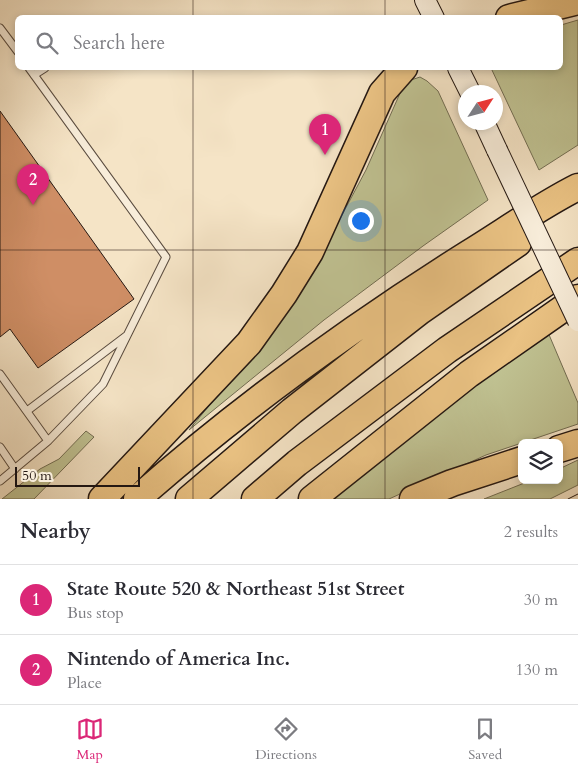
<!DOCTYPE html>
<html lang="en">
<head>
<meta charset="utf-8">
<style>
	:root { --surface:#fff; --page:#f2f2f3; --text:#2b2b33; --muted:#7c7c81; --line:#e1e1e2; --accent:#db2777 }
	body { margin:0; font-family:Cardo,serif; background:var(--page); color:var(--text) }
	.controls { position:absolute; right:15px; bottom:15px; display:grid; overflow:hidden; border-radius:8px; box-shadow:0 2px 8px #0003 }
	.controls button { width:45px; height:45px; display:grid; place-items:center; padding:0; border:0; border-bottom:1px solid var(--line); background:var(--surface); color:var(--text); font:25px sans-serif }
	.compass { position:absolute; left:458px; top:85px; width:45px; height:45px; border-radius:50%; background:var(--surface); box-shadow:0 2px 8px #0003; rotate:54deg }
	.scale { position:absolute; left:15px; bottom:12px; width:125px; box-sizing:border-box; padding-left:5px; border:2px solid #251812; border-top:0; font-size:14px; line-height:18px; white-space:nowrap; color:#251812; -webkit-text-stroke:4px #f8edda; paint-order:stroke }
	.you { position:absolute; left:360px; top:220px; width:18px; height:18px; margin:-12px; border:4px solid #fff; border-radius:50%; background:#1a73e8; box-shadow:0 0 0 8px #1a73e833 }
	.badge { display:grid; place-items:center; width:32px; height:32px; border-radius:50%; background:var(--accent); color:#fff; font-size:16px; font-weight:700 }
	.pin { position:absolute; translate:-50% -41px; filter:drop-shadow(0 1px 2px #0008) }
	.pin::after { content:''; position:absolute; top:26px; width:18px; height:15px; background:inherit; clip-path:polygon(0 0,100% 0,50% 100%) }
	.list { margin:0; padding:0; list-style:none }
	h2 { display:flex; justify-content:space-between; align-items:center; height:65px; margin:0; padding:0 20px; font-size:21px }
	h2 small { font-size:16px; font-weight:400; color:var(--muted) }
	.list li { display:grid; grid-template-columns:32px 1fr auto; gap:15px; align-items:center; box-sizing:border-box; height:70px; padding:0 20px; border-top:1px solid var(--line) }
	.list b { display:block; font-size:19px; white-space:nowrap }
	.list p { margin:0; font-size:16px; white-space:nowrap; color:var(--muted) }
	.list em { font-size:16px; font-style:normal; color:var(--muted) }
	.icon { flex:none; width:28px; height:28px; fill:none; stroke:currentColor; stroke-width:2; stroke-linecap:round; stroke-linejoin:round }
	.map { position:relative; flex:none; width:578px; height:499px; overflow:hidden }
	.search { position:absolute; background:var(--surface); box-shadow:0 2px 8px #0003; left:15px; right:15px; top:15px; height:55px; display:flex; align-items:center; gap:12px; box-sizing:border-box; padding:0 18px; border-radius:8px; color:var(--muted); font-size:19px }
	.sheet { height:205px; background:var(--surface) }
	nav { display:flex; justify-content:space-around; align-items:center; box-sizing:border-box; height:70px; border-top:1px solid var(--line); background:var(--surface); font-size:14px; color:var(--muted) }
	nav a { display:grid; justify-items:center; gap:2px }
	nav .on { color:var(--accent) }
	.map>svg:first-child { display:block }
	.green { fill:#c0c292; stroke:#726d52 }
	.building { fill:#cf8e65; stroke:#251812 }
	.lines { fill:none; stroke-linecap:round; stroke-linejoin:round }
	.lane-casing { stroke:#594b3f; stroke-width:9 }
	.secondary-casing { stroke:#251812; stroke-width:22 }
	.highway-casing { stroke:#251812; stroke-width:29 }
	.lane { stroke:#f8edda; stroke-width:7 }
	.secondary { stroke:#f8edda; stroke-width:20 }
	.highway { stroke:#eac283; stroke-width:26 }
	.tram { stroke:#251812; stroke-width:1 }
	.secondary-bridge-casing { stroke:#251812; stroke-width:22; stroke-linecap:butt }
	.secondary-bridge { stroke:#f8edda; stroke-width:20 }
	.grid { fill:none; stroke:#251812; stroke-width:1; stroke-opacity:0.55 }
</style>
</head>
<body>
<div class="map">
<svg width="578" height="499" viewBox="0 0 578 499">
	<rect width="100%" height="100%" fill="#f5e4c6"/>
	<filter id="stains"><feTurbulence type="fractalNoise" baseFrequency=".004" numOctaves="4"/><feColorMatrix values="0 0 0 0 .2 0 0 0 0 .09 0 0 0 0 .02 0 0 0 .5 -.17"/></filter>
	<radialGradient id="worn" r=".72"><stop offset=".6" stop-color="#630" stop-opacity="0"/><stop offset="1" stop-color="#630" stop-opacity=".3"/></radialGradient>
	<path class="green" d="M578 20V145L539 170 491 68H560L561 25Z
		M420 77 427 81 438 91 488 200 423 246 324 320 189 430 251 355 309 277 366 170 401 91 411 80Z
		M547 330 578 403V424L486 455 389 499H333L440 410Z
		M86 431 94 437 34 499H2L40 469 59 459Z
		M578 460V485L550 499H484L532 480H559V469Z"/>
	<path class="building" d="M0 111 134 299 38 368 10 329 0 337Z"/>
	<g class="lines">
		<g class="lane-casing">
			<path id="lane" d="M0 28 18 52
				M34 75 45 68
				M0 374 48 441
				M27 411 126 336
				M0 447 15 469
				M0 481 48 441 103 384 166 257 29 68"/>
		</g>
		<g class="secondary-casing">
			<path id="secondary" d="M425 0 434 18
				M458 68 470 92
				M484 122 497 150"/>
		</g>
		<g class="highway-casing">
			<path id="highway" d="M509 18 578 1
				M559 449 578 443
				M102 499 249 343 284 294 310 252 382 93 404 68
				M137 499C240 408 352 327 468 254 504 232 540 206 578 187
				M189 499 292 411 420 311 518 243
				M255 499 297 463 447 350 578 261
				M312 499 469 374 578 298
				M413 499 452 483 522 460"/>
		</g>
		<use href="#lane" class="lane"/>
		<use href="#secondary" class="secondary"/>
		<use href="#highway" class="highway"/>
		<path class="tram" d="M568 499 578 494"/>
		<g class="secondary-bridge-casing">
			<path id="secondary-bridge" d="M497 150 578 321"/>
		</g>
		<use href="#secondary-bridge" class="secondary-bridge"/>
	</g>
	<path class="grid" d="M193 0V18M385 0V18M193 68V499M385 68V499M0 250H578"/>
	<rect width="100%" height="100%" filter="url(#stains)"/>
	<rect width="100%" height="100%" fill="url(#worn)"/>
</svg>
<div class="controls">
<button><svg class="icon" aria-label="layers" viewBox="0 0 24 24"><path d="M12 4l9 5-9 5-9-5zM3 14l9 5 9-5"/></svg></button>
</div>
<svg class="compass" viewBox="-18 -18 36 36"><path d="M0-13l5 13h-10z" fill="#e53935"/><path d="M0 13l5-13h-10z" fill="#7c7c81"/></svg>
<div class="scale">50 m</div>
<div class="you"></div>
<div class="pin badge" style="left:325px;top:155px">1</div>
<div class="pin badge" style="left:33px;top:205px">2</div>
<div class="search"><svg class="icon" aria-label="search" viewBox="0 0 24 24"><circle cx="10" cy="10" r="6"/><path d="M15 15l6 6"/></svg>Search here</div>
</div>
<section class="sheet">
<h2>Nearby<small>2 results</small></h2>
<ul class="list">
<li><span class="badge">1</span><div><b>State Route 520 &amp; Northeast 51st Street</b><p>Bus stop</p></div><em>30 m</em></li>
<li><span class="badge">2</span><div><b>Nintendo of America Inc.</b><p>Place</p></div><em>130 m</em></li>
</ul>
</section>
<nav>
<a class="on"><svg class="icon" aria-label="map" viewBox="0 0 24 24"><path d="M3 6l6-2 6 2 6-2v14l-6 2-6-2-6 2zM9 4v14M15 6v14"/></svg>Map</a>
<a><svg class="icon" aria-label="directions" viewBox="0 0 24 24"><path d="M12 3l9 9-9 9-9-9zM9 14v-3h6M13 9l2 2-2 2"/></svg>Directions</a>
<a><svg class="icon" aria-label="saved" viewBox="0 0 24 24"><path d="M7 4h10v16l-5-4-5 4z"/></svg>Saved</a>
</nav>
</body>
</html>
